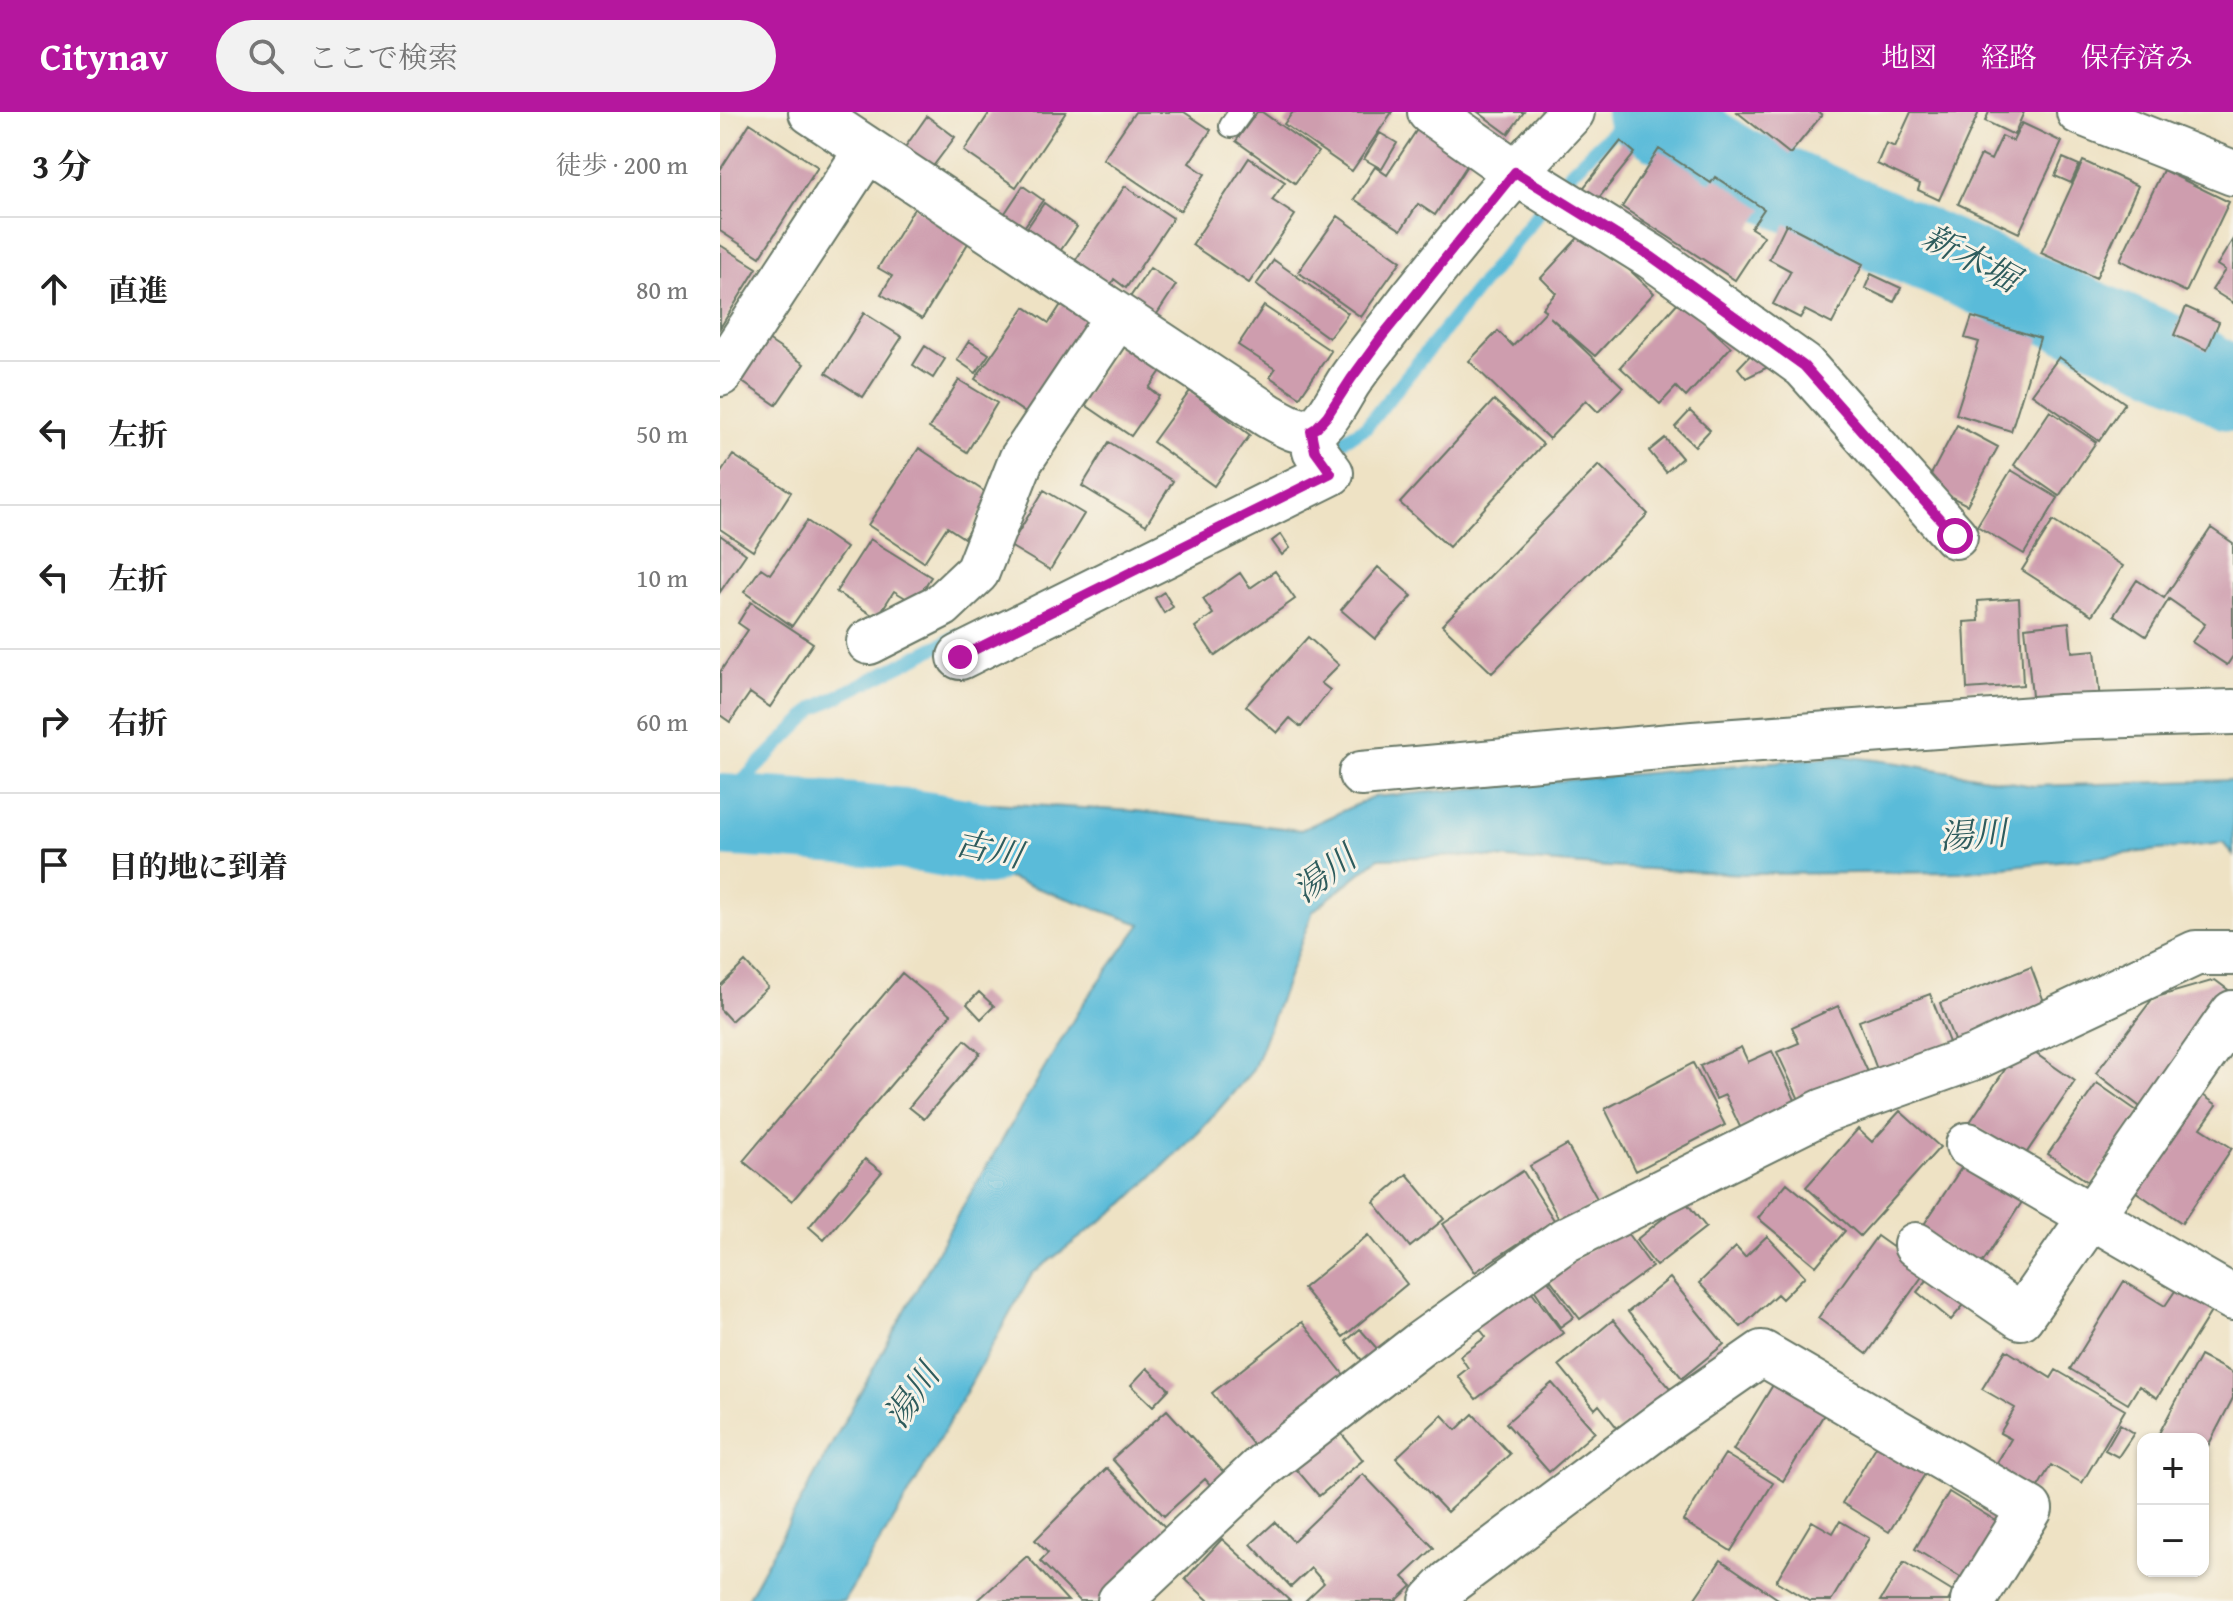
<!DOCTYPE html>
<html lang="ja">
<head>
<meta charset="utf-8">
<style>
	:root { --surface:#fff; --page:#f2f2f2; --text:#222; --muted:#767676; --line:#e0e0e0; --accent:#b5179e }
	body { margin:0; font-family:"Gentium Book Plus","Noto Serif JP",serif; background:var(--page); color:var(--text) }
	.controls { position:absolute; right:24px; bottom:24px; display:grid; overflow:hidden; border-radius:16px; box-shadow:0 2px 6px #0004 }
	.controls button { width:72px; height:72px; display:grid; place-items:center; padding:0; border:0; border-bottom:2px solid var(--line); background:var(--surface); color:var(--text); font:40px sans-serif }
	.stop { position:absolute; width:24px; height:24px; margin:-18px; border:6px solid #b5179e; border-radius:50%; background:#fff }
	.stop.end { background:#b5179e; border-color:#fff; box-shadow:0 2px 8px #0008 }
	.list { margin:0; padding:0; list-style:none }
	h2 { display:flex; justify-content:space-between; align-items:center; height:104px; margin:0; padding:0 32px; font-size:34px }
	h2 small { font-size:26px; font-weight:400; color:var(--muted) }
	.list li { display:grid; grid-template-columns:52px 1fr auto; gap:24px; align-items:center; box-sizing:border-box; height:144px; padding:0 32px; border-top:2px solid var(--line) }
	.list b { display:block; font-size:30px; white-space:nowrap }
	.list em { font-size:26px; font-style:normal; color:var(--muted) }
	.icon { flex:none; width:44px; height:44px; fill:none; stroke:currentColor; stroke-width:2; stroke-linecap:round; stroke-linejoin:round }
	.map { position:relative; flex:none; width:1513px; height:1489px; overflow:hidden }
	header { display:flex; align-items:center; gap:48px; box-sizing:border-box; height:112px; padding:0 40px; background:var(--accent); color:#fff }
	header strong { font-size:38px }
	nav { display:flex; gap:44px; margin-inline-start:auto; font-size:28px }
	.search { width:560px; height:72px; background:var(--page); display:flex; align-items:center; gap:20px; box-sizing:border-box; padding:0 28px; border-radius:44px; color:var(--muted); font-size:30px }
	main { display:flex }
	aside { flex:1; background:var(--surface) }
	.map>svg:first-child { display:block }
	.water { fill:#5abbd9; stroke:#3c7c86; stroke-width:2 }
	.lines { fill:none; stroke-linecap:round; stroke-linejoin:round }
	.stream { stroke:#5abbd9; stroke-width:14 }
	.river { stroke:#5abbd9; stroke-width:82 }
	.building { fill:#ce9dae }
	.service-casing { stroke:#677766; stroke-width:26 }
	.minor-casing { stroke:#677766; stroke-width:48 }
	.service { stroke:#fff; stroke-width:22 }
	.minor { stroke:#fff; stroke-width:44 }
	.route { stroke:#b5179e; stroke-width:10 }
	.labels { text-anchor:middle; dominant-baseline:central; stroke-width:6; stroke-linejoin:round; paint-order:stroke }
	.water-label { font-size:34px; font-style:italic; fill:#2e5c5d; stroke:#f7f3e8 }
</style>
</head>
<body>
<header>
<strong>Citynav</strong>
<div class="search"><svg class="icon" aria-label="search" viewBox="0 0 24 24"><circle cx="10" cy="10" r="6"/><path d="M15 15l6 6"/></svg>ここで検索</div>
<nav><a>地図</a><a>経路</a><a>保存済み</a></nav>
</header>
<main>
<aside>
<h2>3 分<small>徒歩 · 200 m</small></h2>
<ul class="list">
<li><svg class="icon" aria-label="ahead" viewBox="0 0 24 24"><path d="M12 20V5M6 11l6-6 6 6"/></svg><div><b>直進</b></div><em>80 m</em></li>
<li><svg class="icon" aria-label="left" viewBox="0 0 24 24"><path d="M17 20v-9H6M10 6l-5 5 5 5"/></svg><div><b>左折</b></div><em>50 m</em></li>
<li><svg class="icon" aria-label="left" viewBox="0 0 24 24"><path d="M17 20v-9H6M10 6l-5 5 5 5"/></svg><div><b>左折</b></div><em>10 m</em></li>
<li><svg class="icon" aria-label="right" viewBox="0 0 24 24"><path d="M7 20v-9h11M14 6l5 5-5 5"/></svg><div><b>右折</b></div><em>60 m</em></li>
<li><svg class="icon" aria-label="arrive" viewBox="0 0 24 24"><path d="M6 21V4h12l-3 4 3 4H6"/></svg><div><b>目的地に到着</b></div></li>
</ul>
</aside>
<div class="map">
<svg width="1513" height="1489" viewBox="0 0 1513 1489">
	<rect width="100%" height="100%" fill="#f7f3e8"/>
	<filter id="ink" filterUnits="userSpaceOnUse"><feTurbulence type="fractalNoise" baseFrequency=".0125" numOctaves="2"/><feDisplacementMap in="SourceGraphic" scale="16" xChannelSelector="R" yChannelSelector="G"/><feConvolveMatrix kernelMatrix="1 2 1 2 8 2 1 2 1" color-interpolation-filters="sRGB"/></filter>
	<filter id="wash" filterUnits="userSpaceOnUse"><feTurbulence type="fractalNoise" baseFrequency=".006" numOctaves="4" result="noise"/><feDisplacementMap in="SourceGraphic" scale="32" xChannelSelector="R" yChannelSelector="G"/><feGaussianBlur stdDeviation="1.8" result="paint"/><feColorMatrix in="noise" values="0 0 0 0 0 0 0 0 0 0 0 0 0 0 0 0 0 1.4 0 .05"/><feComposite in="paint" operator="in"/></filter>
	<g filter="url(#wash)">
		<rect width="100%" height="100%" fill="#eee2c4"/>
		<path class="water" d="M1123 644 1179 651 1313 674 1513 668V743L1503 731 1238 760 1024 762 888 755 752 744 659 746 593 799 533 958 480 1019 405 1091 312 1162 185 1389 124 1489H26L233 1111 362 893 421 812 259 756 124 702 272 691 416 699 581 718 653 685Z"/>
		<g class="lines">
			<path class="stream" d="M603 340 646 315 853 58 913 0
				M0 692 95 596 238 524"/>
			<path class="river" d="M927 0 1019 57 1476 255 1513 278
				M0 703C89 709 178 711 265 732"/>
		</g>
		<g id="blocks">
			<path class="building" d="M270 0H346L296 75 244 39Z
				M415 0H464L491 18 469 51 485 62 460 99 383 47Z
				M537 0H542L598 40 575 71 516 29Z
				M573 0H672L632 59 564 12Z
				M758 0H804L788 22Z
				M1017 0H1098L1102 3 1070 42Z
				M1191 0H1259L1219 88 1198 78 1200 72 1157 52 1166 31 1175 35Z
				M1269 0H1304L1294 23 1265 9Z
				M207 4 235 25 208 61 181 41Z
				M702 10 753 44 715 103 698 92 681 118 634 87 655 55 667 63Z
				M30 11 98 55 40 145 0 119V58Z
				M1302 11 1342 30 1299 121 1238 92 1261 43 1271 48 1282 24 1293 29Z
				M660 21 677 31 662 57 644 47Z
				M901 29 915 41 874 92 860 80Z
				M939 37 991 71 995 65 1044 97 1031 116 1044 124 1015 168 902 95Z
				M529 46 565 70 552 88 575 103 529 171 472 133Z
				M1343 46 1359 53 1351 71 1335 64Z
				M1363 49 1418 74 1376 166 1321 141Z
				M1443 58 1509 90 1466 180 1400 148Z
				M303 74 323 88 302 118 283 104Z
				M405 74 453 106 406 176 394 167 391 173 355 149Z
				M324 91 357 115 336 145 303 122Z
				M195 95 250 128 202 207 161 182 172 164 158 156Z
				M618 104 681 149 641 205 578 160Z
				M1066 112 1143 152 1112 212 1085 198 1080 206 1053 192 1071 159 1049 147Z
				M866 117 934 181 875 244 830 205 903 275 878 300 866 288 829 327 749 249 778 219 793 234 826 199 822 196 836 181 821 166Z
				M1513 127V191L1492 178 1505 158 1497 153Z
				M0 133 37 156 0 216Z
				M554 148 628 201 609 226 536 173Z
				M430 156 456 173 433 208 406 191Z
				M1151 162 1181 176 1174 190 1145 176Z
				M344 188 375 210 310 304 255 267 305 195 329 211Z
				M960 188 1011 235 966 285 956 275 940 292 900 255Z
				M544 194 611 239 580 285 550 265 555 257 518 233Z
				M1466 195 1499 210 1487 238 1454 223Z
				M144 201 182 225 143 285 106 261Z
				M1252 205 1320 226 1291 319 1236 302 1259 230 1245 226Z
				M45 226 84 252 56 293 18 267Z
				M249 229 269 242 256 261 237 248Z
				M403 229 443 256 429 276 439 284 411 324 361 290Z
				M1041 232 1060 249 1026 266 1018 256Z
				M205 234 225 247 213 266 193 253Z
				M1339 245 1405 291 1379 329 1312 282Z
				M239 268 277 291 247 340 209 316Z
				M470 279 530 323 494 374 433 330Z
				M774 288 823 332 729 435 680 391Z
				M970 299 990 318 975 334 955 315Z
				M1330 299 1376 330 1339 384 1294 353Z
				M1237 313 1278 335 1247 393 1206 372Z
				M945 326 962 346 946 360 929 339Z
				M389 330 453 369 426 413 362 374Z
				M199 336 271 384 244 426 227 415 204 450 148 413Z
				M13 343 71 380 33 439 0 417V362Z
				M879 353 928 402 772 561 722 513Z
				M1291 358 1338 386 1304 442 1257 414Z
				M324 378 364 402 330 458 290 434Z
				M87 409 126 436 72 514 24 480 41 456 50 462Z
				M1333 409 1403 454 1372 503 1302 458Z
				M1491 416 1513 431V544L1507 553 1472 530 1485 512 1449 487 1426 524 1394 503 1417 468 1444 486Z
				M561 422 570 436 562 443 552 429Z
				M0 423 26 442 0 480Z
				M150 427 211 465 194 491 174 479 157 506 116 480Z
				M658 455 692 484 655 527 621 498Z
				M555 459 575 487 495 544 475 515 493 502 483 487 520 461 530 476Z
				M444 480 453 495 444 501 435 486Z
				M1299 486 1303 573 1247 577 1244 510 1259 509 1258 489Z
				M31 490 93 531 50 595 30 581 10 610 0 603V560L28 518 18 511Z
				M1349 510 1352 540 1375 538 1380 588 1313 594 1305 515Z
				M588 525 619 553 601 571 610 578 581 615 570 606 557 621 526 594Z
				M25 850 48 875 11 909 0 897V874Z
				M1311 855 1326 895 1235 931 1220 891Z
				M182 861 231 902 72 1089 23 1049Z
				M1495 868 1511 880 1423 997 1376 961 1433 886Z
				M259 880 274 894 261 907 247 892Z
				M1210 882 1230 933 1158 960 1139 909Z
				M1118 894 1148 960 1081 992 1057 940 1079 931 1072 915Z
				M245 928 260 941 204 1007 189 995Z
				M1302 932 1355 969 1303 1046 1250 1010Z
				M1021 935 1028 950 1052 939 1076 990 1021 1017 1005 983 996 987 980 954Z
				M973 951 1005 1013 916 1059 885 997Z
				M1377 971 1420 1001 1371 1072 1328 1042Z
				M1474 977 1497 993 1481 1016 1512 1036 1462 1111 1409 1075Z
				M1180 999 1220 1035 1140 1124 1086 1075 1138 1017 1152 1030Z
				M847 1033 879 1090 841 1111 810 1054Z
				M145 1047 162 1060 104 1128 89 1115Z
				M1244 1052 1302 1090 1259 1156 1201 1117Z
				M803 1059 834 1108 755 1160 723 1112Z
				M687 1062 724 1107 690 1135 654 1090Z
				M1067 1071 1125 1119 1096 1154 1038 1106Z
				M965 1089 986 1115 936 1154 916 1128Z
				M902 1114 932 1155 860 1207 830 1167Z
				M648 1123 687 1172 623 1225 583 1176Z
				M1047 1124 1085 1164 1062 1187 1057 1182 1021 1215 979 1171 1016 1135 1025 1145Z
				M1157 1124 1206 1159 1147 1242 1098 1206Z
				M1215 1159 1249 1187 1231 1208 1197 1180Z
				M825 1164 854 1205 840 1215 811 1173Z
				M950 1166 1004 1232 962 1266 908 1200Z
				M1404 1169 1445 1194 1459 1173 1494 1195 1437 1286 1419 1274 1408 1292 1350 1257Z
				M806 1172 843 1221 756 1287 738 1264 748 1256 740 1244 766 1225 755 1211Z
				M893 1208 950 1276 899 1318 879 1293 875 1297 839 1253Z
				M582 1210 625 1264 535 1335 492 1281Z
				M640 1217 659 1239 645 1252 626 1229Z
				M1286 1238 1331 1266 1336 1258 1405 1298 1362 1371 1331 1353 1315 1380 1274 1356 1291 1327 1280 1321 1295 1296 1262 1277Z
				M1480 1244 1513 1261V1286L1488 1334 1483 1331V1327H1436Z
				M427 1256 449 1277 433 1294 411 1273Z
				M1061 1260 1111 1291 1063 1369 1013 1338Z
				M832 1271 875 1320 829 1360 786 1311Z
				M447 1298 507 1364 493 1376 485 1367 444 1404 392 1347Z
				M753 1302 790 1342 727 1400 676 1346 722 1303 736 1318Z
				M1400 1312 1414 1321 1398 1345 1385 1338Z
				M616 1315 643 1348 599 1384 571 1351Z
				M1157 1333 1205 1362 1169 1420 1122 1391Z
				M1005 1342 1053 1371 1011 1439 963 1409Z
				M387 1356 450 1420 382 1489H360L320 1449 328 1441 315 1428Z
				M643 1362 714 1436 683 1465 692 1474 676 1489H585L604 1471 591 1456 571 1475 531 1432 555 1410 573 1429Z
				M1229 1380 1281 1412 1247 1469 1195 1437Z
				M1092 1409 1113 1421 1120 1409 1149 1426 1111 1489H1089L1056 1469Z
				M502 1427 570 1489H489L465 1467Z
				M307 1444 348 1489H257Z
				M1001 1448 1061 1489H973Z
				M1184 1450 1233 1480 1228 1489H1160Z"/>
		</g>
	</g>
	<g filter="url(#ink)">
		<use href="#blocks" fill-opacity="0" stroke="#677766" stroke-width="2"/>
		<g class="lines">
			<g class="service-casing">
				<path id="service" d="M511 14 521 0"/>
			</g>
			<g class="minor-casing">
				<path id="minor" d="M91 0 549 304C560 310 581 324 594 317 608 310 621 281 630 268 640 253 652 239 663 224 722 146 784 71 852 0
					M710 0 795 60 932 145 1084 254 1235 424
					M1359 0 1513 61
					M0 262 147 38
					M149 530 222 493 257 460 301 348 397 205
					M240 545 611 361 595 339 591 319
					M641 662 973 632 1340 605 1513 600
					M1248 1033 1513 1186
					M1196 1133 1301 1205 1513 901
					M400 1489 543 1354 700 1232 845 1128 1104 999 1258 944 1476 841H1513
					M712 1489 730 1470 950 1305 1042 1241 1310 1397 1253 1489"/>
			</g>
			<use href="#service" class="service"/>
			<use href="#minor" class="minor"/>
		</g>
	</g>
	<g class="lines" filter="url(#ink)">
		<path class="route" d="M240 545 611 361 595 339 591 319 596 316 607 304 631 267 663 223 795 60 932 145 1084 254 1235 424"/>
	</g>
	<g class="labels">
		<g class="water-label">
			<text transform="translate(1251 145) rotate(28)">新木堀</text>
			<text transform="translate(1253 722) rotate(-4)">湯川</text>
			<text transform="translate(269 736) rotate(12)">古川</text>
			<text transform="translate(604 761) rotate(-37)">湯川</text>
			<text transform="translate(191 1283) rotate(-55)">湯川</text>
		</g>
	</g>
</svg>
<div class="controls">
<button>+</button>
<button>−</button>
</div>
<div class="stop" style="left:1235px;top:424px"></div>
<div class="stop end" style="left:240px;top:545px"></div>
</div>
</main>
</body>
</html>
